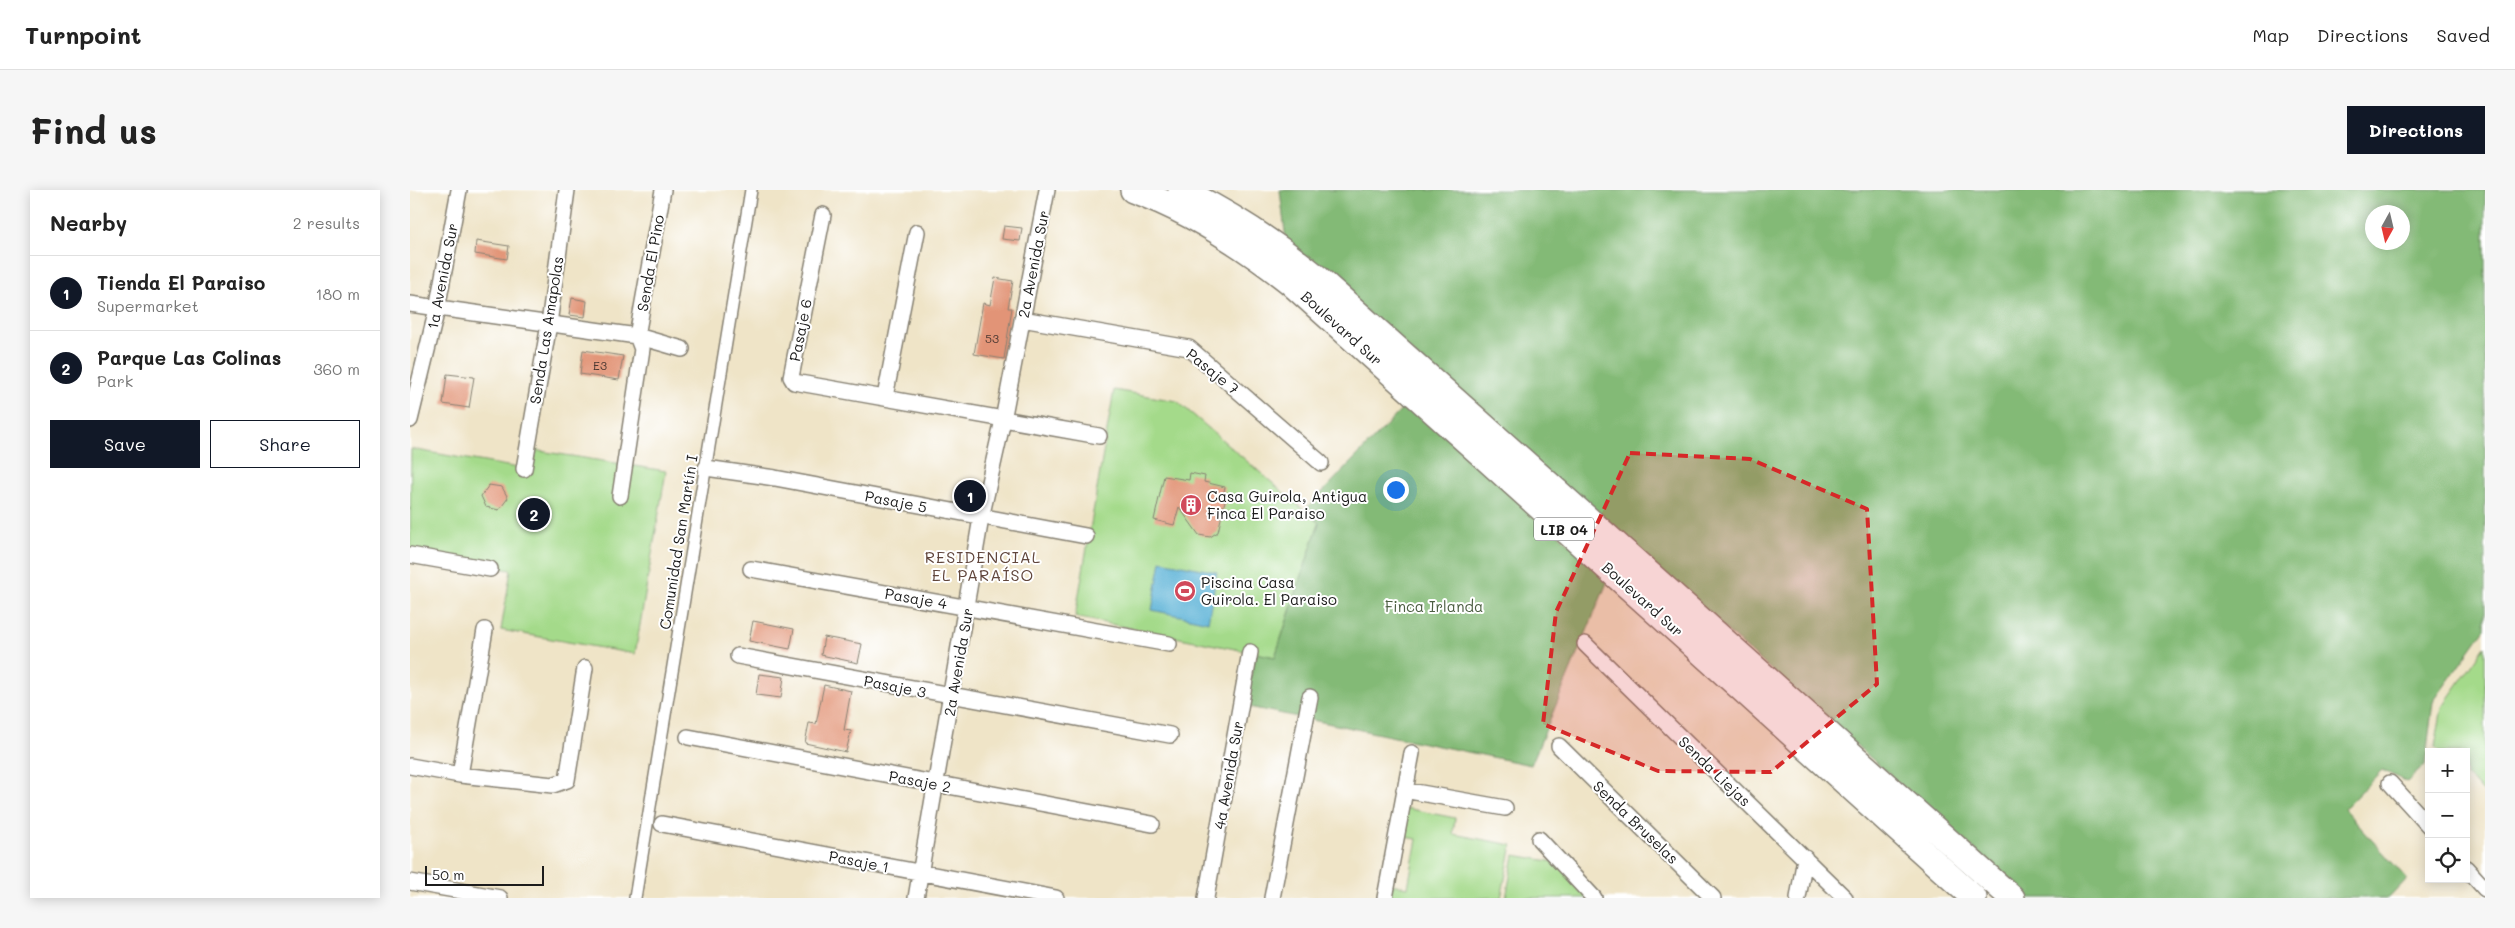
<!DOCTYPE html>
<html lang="en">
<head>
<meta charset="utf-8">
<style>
	:root { --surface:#fff; --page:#f6f6f6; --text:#222; --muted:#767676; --line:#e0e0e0; --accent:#111827 }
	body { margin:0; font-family:Mali,sans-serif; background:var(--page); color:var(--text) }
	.controls { position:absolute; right:15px; bottom:15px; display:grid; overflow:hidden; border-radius:0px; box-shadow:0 2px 12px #0003 }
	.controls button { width:45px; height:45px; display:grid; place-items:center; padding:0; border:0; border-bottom:1px solid var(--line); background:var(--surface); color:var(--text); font:25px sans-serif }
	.compass { position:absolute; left:1955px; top:15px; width:45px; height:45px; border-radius:50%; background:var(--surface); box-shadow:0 2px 12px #0003; rotate:188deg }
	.scale { position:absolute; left:15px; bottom:12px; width:119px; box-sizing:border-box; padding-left:5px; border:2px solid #1c1c1c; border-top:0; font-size:14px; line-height:18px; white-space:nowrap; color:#1c1c1c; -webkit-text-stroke:4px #fff; paint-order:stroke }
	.you { position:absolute; left:985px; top:299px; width:18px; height:18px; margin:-12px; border:4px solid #fff; border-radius:50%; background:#1a73e8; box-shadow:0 0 0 8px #1a73e833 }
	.badge { display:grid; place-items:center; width:32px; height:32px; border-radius:50%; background:var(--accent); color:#fff; font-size:16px; font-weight:700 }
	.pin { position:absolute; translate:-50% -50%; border:2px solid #fff; box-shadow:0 1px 5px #0006 }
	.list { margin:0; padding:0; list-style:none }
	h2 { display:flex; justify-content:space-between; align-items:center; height:65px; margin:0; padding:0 20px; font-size:21px }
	h2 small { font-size:16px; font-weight:400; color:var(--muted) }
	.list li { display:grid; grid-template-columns:32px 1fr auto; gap:15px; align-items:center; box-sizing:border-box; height:75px; padding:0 20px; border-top:1px solid var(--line) }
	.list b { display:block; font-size:19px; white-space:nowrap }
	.list p { margin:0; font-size:16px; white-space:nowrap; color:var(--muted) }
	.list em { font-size:16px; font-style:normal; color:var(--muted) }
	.actions { display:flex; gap:10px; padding:15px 20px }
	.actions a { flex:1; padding:11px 0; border:1px solid var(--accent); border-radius:0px; text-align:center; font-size:18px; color:var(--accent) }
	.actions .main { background:var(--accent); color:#fff }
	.icon { flex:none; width:28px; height:28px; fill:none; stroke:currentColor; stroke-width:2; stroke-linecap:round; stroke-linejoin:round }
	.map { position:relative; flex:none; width:2075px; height:708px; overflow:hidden; border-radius:0px }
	header { display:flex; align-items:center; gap:30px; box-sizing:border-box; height:70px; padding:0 25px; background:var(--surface); border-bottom:1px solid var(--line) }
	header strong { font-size:24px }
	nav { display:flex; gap:28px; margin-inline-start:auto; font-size:18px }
	.intro { display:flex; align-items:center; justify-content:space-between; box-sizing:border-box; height:120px; padding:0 30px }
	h1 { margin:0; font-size:35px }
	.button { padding:12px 22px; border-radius:0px; background:var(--accent); color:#fff; font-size:18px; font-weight:700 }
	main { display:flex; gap:30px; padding:0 30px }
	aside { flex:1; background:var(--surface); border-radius:0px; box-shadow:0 2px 12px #0003 }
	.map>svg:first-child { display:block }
	.green { fill:#a4da8a; stroke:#607b53 }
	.forest { fill:#83ba76; stroke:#506b49; fill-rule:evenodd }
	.water { fill:#59b1d6; stroke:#3a6679 }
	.building { fill:#e29477 }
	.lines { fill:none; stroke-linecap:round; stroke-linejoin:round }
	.pedestrian-casing { stroke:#868072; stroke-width:14 }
	.minor-casing { stroke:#868072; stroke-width:18 }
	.trunk-casing { stroke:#868072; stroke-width:28 }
	.pedestrian { stroke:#fff; stroke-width:11 }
	.minor { stroke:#fff; stroke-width:15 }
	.trunk { stroke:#fff; stroke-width:25 }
	.marked { fill:#d62828; fill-opacity:0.2; stroke:#d62828; stroke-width:4; stroke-dasharray:10 6; stroke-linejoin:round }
	.labels { text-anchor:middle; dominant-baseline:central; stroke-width:4; stroke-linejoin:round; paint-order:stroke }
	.number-label { font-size:12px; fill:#4e3a33 }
	.shield { fill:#fff; stroke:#606060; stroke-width:1 }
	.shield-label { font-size:14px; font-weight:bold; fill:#1c1c1c }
	.street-label { font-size:15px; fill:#1c1c1c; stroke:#fff }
	.poi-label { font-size:15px; fill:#1c1c1c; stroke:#fff; text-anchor:start }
	.park-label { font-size:15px; fill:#4c5e42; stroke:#fff }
	.neighbourhood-label { font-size:16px; letter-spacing:1px; fill:#61463c; stroke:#fff }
</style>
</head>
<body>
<header>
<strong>Turnpoint</strong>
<nav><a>Map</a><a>Directions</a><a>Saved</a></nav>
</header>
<div class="intro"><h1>Find us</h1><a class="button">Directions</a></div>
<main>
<aside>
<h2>Nearby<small>2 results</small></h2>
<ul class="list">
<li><span class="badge">1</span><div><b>Tienda El Paraiso</b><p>Supermarket</p></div><em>180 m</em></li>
<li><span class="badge">2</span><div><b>Parque Las Colinas</b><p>Park</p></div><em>360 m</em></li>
</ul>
<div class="actions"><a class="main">Save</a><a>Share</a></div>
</aside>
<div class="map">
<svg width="2075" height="708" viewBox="0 0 2075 708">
	<rect width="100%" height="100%" fill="#fff"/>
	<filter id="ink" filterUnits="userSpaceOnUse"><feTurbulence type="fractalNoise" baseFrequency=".02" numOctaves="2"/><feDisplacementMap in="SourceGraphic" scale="10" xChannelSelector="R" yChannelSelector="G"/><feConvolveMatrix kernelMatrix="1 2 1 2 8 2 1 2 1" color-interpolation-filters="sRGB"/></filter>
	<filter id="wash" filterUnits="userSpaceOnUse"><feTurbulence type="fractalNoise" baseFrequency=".0096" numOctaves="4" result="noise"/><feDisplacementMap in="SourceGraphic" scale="20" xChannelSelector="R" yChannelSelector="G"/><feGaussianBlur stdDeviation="1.12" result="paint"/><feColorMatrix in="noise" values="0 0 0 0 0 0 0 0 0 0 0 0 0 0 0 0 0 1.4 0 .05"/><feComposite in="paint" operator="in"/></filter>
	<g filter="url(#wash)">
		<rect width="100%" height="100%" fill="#efe4c7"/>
		<path class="green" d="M704 200 767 211 909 333 865 467 665 427Z
			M1 259 114 279 117 259 256 281 225 464 91 440 101 380 0 367Z
			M2075 456V603L2056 586V562H2030L2025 557 2032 517Z
			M995 618 1045 628 1043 644 1102 655 1091 708H977L980 694 998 697 1007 649 989 646Z
			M1104 665 1145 672 1182 708H1096Z"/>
		<path class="forest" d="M870 0H2075V439L2023 512 2015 575 1997 592 1972 580 1934 619 1997 689 1979 708H1619L876 51ZM1962 22H1992V52H1962Z
			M998 213 1199 388 1121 575 834 516 846 463 865 467 909 333 896 319Z"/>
		<path class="water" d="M751 371 807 382 798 432 742 420Z"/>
		<g id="blocks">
			<path class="building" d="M594 36 612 38 610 51 592 49Z
				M66 51 99 56 97 69 65 64Z
				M585 88 603 91 598 118H602L594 169 564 164 573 113 580 115Z
				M162 108 177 111 175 127 159 125Z
				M173 160 213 166 209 190 170 184Z
				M37 184 64 187 59 218 33 214Z
				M780 283 795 286 794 292 815 297 813 306H816L808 342 800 347 789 345 769 317 764 335 744 330 754 286 779 290Z
				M555 290 569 292 564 316 552 313Z
				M79 295 92 297 98 308 89 320 76 317 71 306Z
				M343 431 384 439 380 459 339 451Z
				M414 447 452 454 448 473 411 465Z
				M349 484 374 487 371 508 346 505Z
				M414 495 441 501 434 540 441 541 436 562 395 553 399 533 406 534Z"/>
		</g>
	</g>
	<g filter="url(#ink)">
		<use href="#blocks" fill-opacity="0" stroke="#868072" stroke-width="1"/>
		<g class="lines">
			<g class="pedestrian-casing">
				<path id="pedestrian" d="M225 708 341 0"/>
			</g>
			<g class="minor-casing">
				<path id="minor" d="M413 25 381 187 384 192 689 246
					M0 114 227 146 272 159
					M612 129 779 158 911 273
					M475 207 507 42
					M0 230 27 119 49 0
					M296 278 365 288 676 346
					M114 279 139 134 157 0
					M210 306 232 159 227 146 253 0
					M0 365 80 379
					M341 379 759 454
					M1175 454 1435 708
					M328 466 760 545
					M278 547 742 634
					M1149 556 1303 708
					M0 576 50 585 143 595 157 590 175 478
					M50 585 75 440
					M1980 593 2019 636
					M994 600 1095 618
					M252 634 646 708
					M1129 649 1184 708
					M2056 678 2075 699
					M0 692 90 708
					M506 708 571 328 593 230 637 0
					M796 708 840 462
					M862 708 900 507
					M975 708 1002 563
					M1388 708 1395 668"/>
			</g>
			<g class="trunk-casing">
				<path id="trunk" d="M723 0C781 21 832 54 880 92L1564 708
					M771 0C821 24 866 54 909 89L1602 708"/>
			</g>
			<use href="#pedestrian" class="pedestrian"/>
			<use href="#minor" class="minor"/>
			<use href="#trunk" class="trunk"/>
		</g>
	</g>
	<path class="marked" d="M1220 263 1340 269 1457 319 1467 494 1361 582 1248 581 1133 534 1146 422Z"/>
	<defs>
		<g id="building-disc" transform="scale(1.125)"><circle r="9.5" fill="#d1495b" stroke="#fff"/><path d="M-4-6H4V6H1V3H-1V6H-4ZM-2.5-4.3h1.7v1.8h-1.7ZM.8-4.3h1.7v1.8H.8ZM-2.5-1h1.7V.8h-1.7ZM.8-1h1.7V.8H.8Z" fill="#fff"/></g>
		<g id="stadium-disc" transform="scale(1.125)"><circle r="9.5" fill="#d1495b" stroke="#fff"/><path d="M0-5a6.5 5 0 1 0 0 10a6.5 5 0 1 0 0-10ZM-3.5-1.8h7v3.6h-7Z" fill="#fff"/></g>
	</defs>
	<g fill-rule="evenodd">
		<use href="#building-disc" x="781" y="315"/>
		<use href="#stadium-disc" x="775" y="401"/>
	</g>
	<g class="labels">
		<g class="number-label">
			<text x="582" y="148">53</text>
			<text x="190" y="175">E3</text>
		</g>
		<rect class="shield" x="1124" y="327.5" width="60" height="23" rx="4"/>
		<g class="shield-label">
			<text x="1154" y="339">LIB 04</text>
		</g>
		<g class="street-label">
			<text transform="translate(240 73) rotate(-80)">Senda El Pino</text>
			<text transform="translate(623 74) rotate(-79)">2a Avenida Sur</text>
			<text transform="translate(32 86) rotate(-79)">1a Avenida Sur</text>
			<text transform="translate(932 138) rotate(42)">Boulevard Sur</text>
			<text transform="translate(136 140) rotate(-81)">Senda Las Amapolas</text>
			<text transform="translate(390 140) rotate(-79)">Pasaje 6</text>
			<text transform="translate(803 181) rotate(39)">Pasaje 7</text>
			<text transform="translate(486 311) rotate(11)">Pasaje 5</text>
			<text transform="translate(268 352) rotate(-81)">Comunidad San Martín I</text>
			<text transform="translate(506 408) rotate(10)">Pasaje 4</text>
			<text transform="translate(1233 409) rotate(42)">Boulevard Sur</text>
			<text transform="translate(548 472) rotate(-80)">2a Avenida Sur</text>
			<text transform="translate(485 496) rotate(11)">Pasaje 3</text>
			<text transform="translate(1305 581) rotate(44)">Senda Liejas</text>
			<text transform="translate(818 585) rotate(-80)">4a Avenida Sur</text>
			<text transform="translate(510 591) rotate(11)">Pasaje 2</text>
			<text transform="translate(1226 632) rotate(44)">Senda Bruselas</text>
			<text transform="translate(449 671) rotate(11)">Pasaje 1</text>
		</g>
		<g class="poi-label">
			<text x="797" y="306">Casa Guirola, Antigua<tspan x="797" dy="17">Finca El Paraiso</tspan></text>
			<text x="791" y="392">Piscina Casa<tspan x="791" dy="17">Guirola. El Paraiso</tspan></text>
		</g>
		<g class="park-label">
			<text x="1024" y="416">Finca Irlanda</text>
		</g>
		<g class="neighbourhood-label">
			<text x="573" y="366">RESIDENCIAL<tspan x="573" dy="18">EL PARAÍSO</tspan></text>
		</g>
	</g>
</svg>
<div class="controls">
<button>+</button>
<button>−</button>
<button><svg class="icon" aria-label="locate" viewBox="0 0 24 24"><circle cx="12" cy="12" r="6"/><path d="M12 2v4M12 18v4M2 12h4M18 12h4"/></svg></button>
</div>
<svg class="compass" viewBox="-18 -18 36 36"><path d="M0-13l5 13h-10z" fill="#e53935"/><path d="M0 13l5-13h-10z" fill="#767676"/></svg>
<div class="scale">50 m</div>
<div class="you"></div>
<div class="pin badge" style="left:560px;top:306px">1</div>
<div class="pin badge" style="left:124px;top:324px">2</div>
</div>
</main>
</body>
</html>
